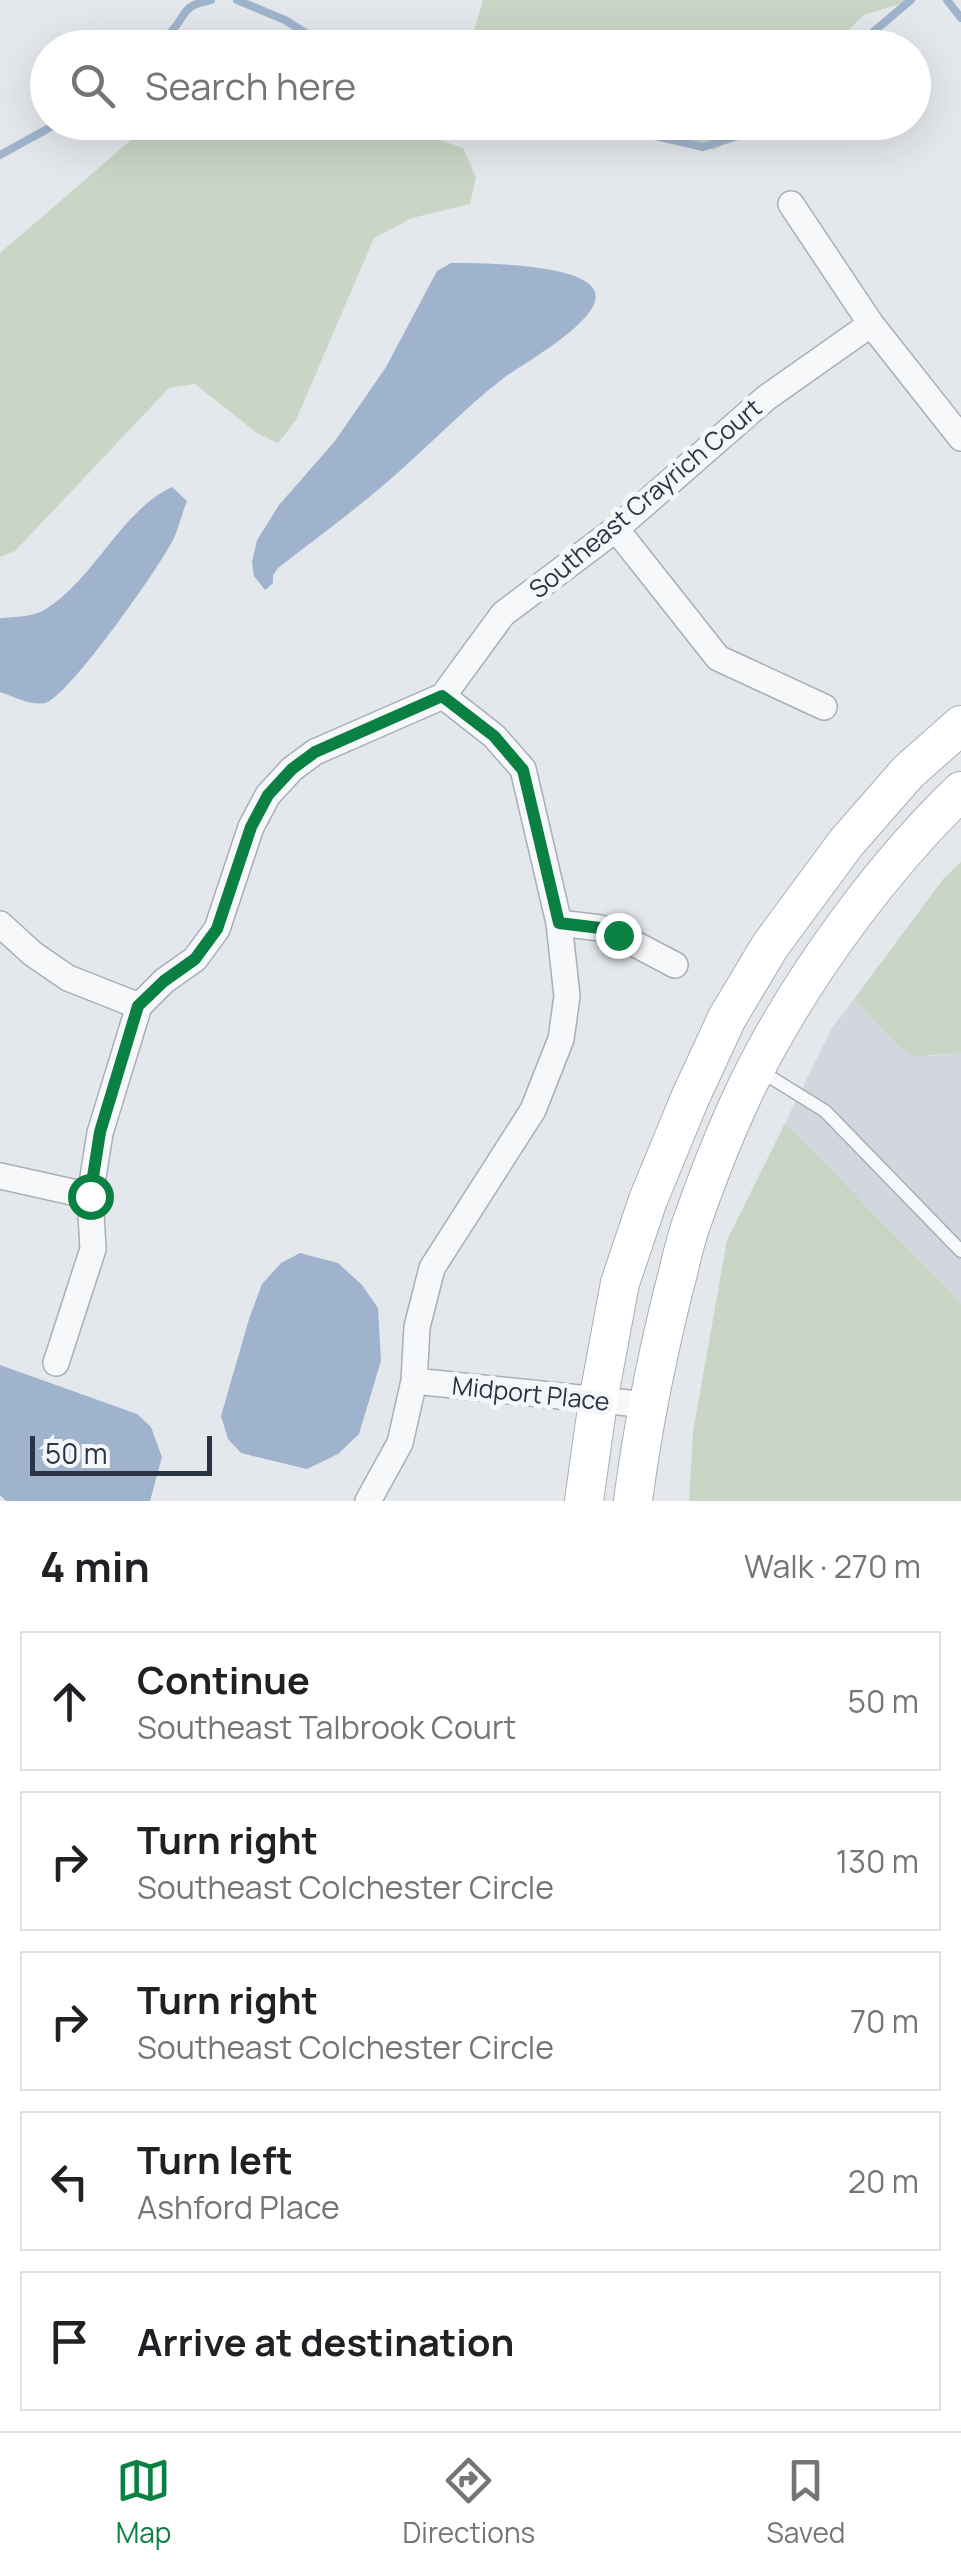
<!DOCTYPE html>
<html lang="en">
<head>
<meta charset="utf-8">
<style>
	:root { --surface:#fff; --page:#f6f6f6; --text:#202124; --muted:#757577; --line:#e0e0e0; --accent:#0b8043 }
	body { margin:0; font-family:Manrope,sans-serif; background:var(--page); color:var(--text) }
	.scale { position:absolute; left:30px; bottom:25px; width:182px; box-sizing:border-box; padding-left:10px; border:5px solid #2b3445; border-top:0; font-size:28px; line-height:35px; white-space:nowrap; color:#2b3445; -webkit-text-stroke:8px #f4f6f9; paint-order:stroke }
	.stop { position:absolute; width:30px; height:30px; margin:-22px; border:8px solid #0b8043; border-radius:50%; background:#fff }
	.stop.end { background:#0b8043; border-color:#fff; box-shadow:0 2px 10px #0008 }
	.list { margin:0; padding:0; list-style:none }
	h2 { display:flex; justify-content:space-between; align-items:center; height:130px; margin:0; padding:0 40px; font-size:42px }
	h2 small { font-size:32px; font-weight:400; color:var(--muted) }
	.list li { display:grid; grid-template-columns:65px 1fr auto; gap:30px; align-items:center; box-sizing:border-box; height:140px; margin:0 20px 20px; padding:0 20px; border:2px solid var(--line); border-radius:0px }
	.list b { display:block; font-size:38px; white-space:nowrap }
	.list p { margin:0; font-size:32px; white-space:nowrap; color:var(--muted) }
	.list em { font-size:32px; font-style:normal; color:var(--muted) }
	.icon { flex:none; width:55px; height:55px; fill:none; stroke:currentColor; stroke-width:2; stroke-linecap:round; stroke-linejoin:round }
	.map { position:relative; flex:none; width:961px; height:1501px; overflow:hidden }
	.search { position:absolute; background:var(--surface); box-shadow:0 10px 40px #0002; left:30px; right:30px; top:30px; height:110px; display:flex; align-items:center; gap:25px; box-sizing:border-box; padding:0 35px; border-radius:55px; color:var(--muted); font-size:38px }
	.sheet { height:930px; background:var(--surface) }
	nav { display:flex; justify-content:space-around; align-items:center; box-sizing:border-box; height:140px; border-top:2px solid var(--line); background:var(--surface); font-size:28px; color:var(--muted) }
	nav a { display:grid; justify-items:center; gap:5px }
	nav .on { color:var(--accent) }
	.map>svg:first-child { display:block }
	.built { fill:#d2d6de }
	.green { fill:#c9d6c5 }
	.water { fill:#9fb4cc }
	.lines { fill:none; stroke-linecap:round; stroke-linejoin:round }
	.stream { stroke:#9fb4cc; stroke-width:8 }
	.lane-casing { stroke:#a9aeb7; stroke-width:15 }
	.street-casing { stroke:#a9aeb7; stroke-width:28 }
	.secondary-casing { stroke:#a9aeb7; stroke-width:40 }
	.lane { stroke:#f7f8fa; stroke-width:12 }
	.street { stroke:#f7f8fa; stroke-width:25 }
	.secondary { stroke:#fff; stroke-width:38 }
	.route { stroke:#0b8043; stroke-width:12 }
	.labels { text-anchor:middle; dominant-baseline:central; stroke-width:10; stroke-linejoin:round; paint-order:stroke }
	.street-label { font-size:25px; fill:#2b3445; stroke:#f4f6f9 }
</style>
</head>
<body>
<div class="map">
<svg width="961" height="1501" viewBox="0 0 961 1501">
	<rect width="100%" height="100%" fill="#e4e7ec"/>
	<path class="built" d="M854 999 898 1046 931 1056 961 1053V1303L785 1123 832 1028Z"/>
	<path class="green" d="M483 0H913L864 15 830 47H469Z
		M152 122 390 123 463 148 476 177 470 204 412 218 374 238 296 420 278 443 257 433 195 384 169 388 15 551 0 557V253Z
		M630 123H755L744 133 714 150Z
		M961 862V1053L917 1056 898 1046 854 999 944 878Z
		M785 1123 961 1303V1501H689L693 1432 727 1240Z"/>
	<path class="water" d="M451 263C478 263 586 263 595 292 604 319 524 363 505 377 463 409 426 449 386 483 351 513 314 540 278 568L273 575V583L265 590 254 576 252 562 257 540 279 505 335 441 386 367 437 271Z
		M172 487 187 501C182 513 179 527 174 538 162 564 67 699 45 703 30 706 13 696 0 692V618C15 617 33 617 46 609 95 578 121 511 172 487Z
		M300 1253 338 1263 362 1285 378 1308 381 1361 359 1434 338 1454 307 1469 241 1453 228 1439 221 1416 249 1319 262 1284 281 1263Z
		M0 1365 137 1414 151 1427 162 1457 150 1501H6L0 1495Z"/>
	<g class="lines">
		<path class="stream" d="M237 0 285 20 320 42 337 48
			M947 0 961 18
			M148 48C155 43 165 38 171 32 188 14 180 6 211 0
			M854 48 911 0
			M595 122 703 147 757 130 765 122
			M0 155 60 122"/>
		<g class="lane-casing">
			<path id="lane" d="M759 1070 825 1111 961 1251"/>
		</g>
		<g class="street-casing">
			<path id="street" d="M791 204 871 324 961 438
				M616 529 718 658 824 707
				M443 696 503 614 616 529 766 398 871 324
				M559 923 600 928 618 935 675 965
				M0 924 33 954 68 978 139 1006
				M0 1176 90 1196
				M56 1363 93 1249 90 1196 100 1133 139 1006 164 981 195 959 217 929 251 827 268 795 292 769 315 752 443 696 494 736 523 769 559 923 567 996 561 1039 533 1110 432 1268 417 1327 414 1381 400 1443 368 1501
				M414 1381 648 1405"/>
		</g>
		<g class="secondary-casing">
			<path id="secondary" d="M584 1501 598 1401 620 1283 648 1200 690 1098 727 1018 770 946 846 843 908 772 961 725
				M633 1501C642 1431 656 1361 673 1292 680 1268 684 1242 693 1219 713 1162 736 1104 765 1051 814 961 887 862 961 791"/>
		</g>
		<use href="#lane" class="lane"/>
		<use href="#street" class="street"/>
		<use href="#secondary" class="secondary"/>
	</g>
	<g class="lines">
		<path class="route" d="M90 1196 100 1132 138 1006 164 981 195 959 217 929 251 827 268 795 292 769 315 752 442 696 494 736 523 770 559 923 600 928 618 935"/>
	</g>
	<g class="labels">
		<g class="street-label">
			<text transform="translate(645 498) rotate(-40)">Southeast Crayrich Court</text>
			<text transform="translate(531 1393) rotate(6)">Midport Place</text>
		</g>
	</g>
</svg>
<div class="scale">50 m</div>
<div class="stop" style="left:90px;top:1196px"></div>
<div class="stop end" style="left:618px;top:935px"></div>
<div class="search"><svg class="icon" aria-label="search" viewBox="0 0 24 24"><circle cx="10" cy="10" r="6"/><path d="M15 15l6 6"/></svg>Search here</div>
</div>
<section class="sheet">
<h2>4 min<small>Walk · 270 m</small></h2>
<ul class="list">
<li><svg class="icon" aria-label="ahead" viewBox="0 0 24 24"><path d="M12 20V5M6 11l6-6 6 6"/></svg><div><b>Continue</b><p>Southeast Talbrook Court</p></div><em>50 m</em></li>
<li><svg class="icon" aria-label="right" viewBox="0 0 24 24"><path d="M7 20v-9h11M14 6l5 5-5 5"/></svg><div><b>Turn right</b><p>Southeast Colchester Circle</p></div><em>130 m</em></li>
<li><svg class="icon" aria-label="right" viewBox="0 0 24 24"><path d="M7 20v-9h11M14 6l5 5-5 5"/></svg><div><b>Turn right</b><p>Southeast Colchester Circle</p></div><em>70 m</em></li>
<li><svg class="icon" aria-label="left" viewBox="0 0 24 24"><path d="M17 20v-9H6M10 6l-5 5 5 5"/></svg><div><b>Turn left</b><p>Ashford Place</p></div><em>20 m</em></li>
<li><svg class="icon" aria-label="arrive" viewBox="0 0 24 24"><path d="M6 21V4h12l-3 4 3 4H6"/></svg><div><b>Arrive at destination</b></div></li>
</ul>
</section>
<nav>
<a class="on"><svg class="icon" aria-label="map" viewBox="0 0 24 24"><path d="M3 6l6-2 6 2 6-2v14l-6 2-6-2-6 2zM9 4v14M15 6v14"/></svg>Map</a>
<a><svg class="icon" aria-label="directions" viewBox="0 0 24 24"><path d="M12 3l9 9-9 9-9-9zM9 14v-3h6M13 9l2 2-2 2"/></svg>Directions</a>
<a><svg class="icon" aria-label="saved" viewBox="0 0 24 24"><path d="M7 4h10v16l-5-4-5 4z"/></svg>Saved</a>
</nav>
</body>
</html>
